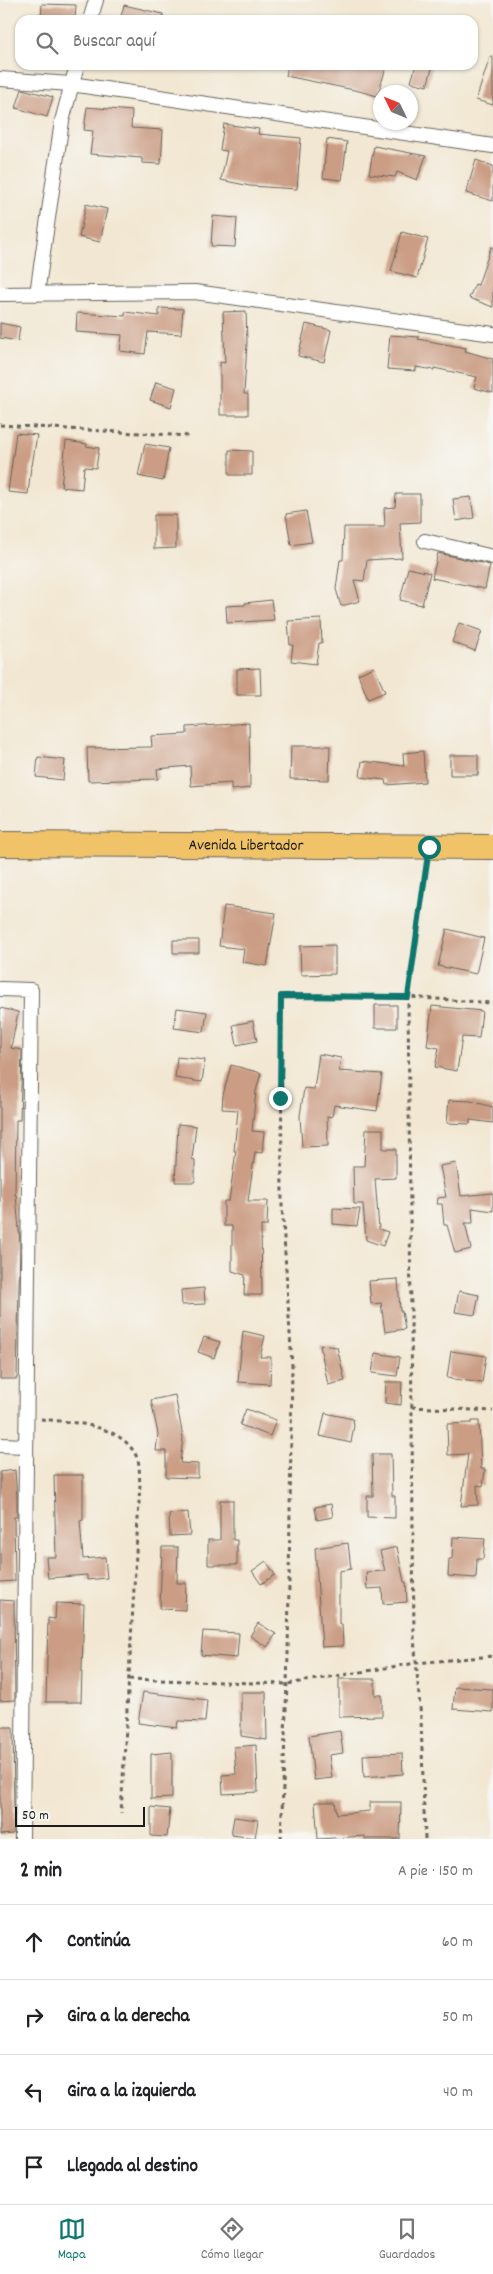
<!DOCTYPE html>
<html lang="es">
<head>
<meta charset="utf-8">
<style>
	:root { --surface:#fff; --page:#f2f2f2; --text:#202124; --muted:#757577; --line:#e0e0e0; --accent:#0f766e }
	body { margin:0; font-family:Dekko,sans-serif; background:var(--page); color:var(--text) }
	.compass { position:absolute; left:373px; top:85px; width:45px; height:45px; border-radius:50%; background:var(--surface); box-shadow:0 1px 4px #0004; rotate:313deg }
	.scale { position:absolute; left:15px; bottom:12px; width:130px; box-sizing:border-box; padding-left:5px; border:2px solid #1c1c1c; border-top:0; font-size:14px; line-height:18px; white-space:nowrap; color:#1c1c1c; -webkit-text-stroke:4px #f6f6f2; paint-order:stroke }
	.stop { position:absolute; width:15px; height:15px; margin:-11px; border:4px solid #0f766e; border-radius:50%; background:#fff }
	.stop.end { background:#0f766e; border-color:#fff; box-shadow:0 1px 5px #0008 }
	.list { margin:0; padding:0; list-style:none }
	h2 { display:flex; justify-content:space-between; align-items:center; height:65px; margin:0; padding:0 20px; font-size:21px }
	h2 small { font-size:16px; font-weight:400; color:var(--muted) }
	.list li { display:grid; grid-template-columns:32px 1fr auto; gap:15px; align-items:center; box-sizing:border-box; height:75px; padding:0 20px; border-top:1px solid var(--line) }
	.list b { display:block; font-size:19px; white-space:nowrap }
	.list em { font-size:16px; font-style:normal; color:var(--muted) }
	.icon { flex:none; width:28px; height:28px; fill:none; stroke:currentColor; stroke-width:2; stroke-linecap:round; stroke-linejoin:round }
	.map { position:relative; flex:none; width:493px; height:1839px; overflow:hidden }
	.search { position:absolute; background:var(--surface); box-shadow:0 1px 4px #0004; left:15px; right:15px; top:15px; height:55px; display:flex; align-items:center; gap:12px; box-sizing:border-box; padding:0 18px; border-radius:15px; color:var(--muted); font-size:19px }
	.sheet { height:365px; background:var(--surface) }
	nav { display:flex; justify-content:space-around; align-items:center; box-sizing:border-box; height:70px; border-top:1px solid var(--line); background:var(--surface); font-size:14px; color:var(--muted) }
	nav a { display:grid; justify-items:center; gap:2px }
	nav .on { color:var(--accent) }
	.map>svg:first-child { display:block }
	.building { fill:#cb9d84 }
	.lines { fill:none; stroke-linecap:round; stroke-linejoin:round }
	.minor-casing { stroke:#67635c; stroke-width:16 }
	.trunk-casing { stroke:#67635c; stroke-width:26 }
	.path { stroke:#67635c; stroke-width:3; stroke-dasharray:4 4; stroke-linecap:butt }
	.minor { stroke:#fff; stroke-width:14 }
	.trunk { stroke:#f1c369; stroke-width:24 }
	.route { stroke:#0f766e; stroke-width:6 }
	.labels { text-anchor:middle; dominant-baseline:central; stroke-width:5; stroke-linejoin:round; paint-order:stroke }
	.street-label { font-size:16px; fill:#1c1c1c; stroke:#f6f6f2 }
</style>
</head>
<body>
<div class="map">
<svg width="493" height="1839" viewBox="0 0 493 1839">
	<rect width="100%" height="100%" fill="#f6f6f2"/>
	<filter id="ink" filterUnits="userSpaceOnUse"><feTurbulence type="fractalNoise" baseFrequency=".02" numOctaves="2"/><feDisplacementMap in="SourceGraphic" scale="10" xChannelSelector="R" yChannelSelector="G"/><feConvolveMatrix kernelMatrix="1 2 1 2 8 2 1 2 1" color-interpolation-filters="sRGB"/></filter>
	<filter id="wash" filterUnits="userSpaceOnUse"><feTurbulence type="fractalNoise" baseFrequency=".0096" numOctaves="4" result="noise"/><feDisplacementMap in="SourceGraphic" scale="20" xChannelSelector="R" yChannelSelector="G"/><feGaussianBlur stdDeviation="1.12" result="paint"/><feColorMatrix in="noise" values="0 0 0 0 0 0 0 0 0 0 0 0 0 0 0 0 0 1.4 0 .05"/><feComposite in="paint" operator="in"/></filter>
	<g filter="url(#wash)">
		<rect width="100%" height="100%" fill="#f2e7d2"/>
		<g id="blocks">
			<path class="building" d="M42 4 76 5 75 20H41Z
				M124 5 163 14V20H120Z
				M490 57H493V105L476 100Z
				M288 65H379L386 68 377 96 359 91 286 76Z
				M416 65H433L427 86 411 82Z
				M22 89 53 97 47 117 16 108Z
				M87 107 132 111 131 128 163 130 161 164 142 163V158L90 154 93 131 84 130Z
				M224 124 259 129 258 134 301 138 297 189 250 186 221 180 227 151 220 150Z
				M327 139 347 142 342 180 323 178Z
				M374 146 426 156 417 180 397 172 395 177 369 174Z
				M476 160 493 166V201L466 193Z
				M86 204 107 209 100 242 79 237Z
				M213 216 237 218 235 247 211 246Z
				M402 232 428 239 417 278 391 271Z
				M491 247H493V307L469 298 475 284 478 285Z
				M159 308 183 309 181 334 148 332 145 354 120 351 122 335 76 332 77 313 125 316V312L159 316Z
				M246 311 247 343 244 394H248V415H220V362L225 363 223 312Z
				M0 323 20 327 18 341 0 338Z
				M306 324 331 330 324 362 298 356Z
				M390 335 419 337 418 339 466 348 465 351 493 359V393L474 388 477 377 434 368V370L416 367V371L387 369Z
				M156 382 176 388 171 407 150 400Z
				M16 433 37 435 32 466H31L28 494 8 492Z
				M66 441 87 444 86 446 99 448 96 468 84 467 82 489 61 487Z
				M145 444 169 448 163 481 138 476Z
				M229 450 252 451V475H229Z
				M396 494H420V522L400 523 402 558 367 560 364 581 354 580 360 601 341 606 336 589 340 560H343L344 527H385L384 508 395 507Z
				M471 497 474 518 456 521 453 499Z
				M306 511 312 542 291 545 286 514Z
				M154 515H176V548L154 549Z
				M438 553 490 565 485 589 432 578Z
				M408 568 430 573 422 605 400 600Z
				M271 600 274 620 227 623 226 606 245 605V603Z
				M321 619 322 643H319L316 664 291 661 293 645H290L288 621Z
				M459 623 482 631 475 651 452 642Z
				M374 667 385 692 368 699 358 674Z
				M260 668 261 695H237V669Z
				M249 723 250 788 231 790V783L191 786 190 766 157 769 158 779 88 781 87 748 152 747 151 736 187 734V727Z
				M291 746H330L329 780 290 779Z
				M423 751 425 782 386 785 385 780 360 777 362 761 404 766 403 753Z
				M450 755H478V775H450Z
				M38 757 65 760 63 780 36 777Z
				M224 906 276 913 267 966 242 962 244 949 219 946Z
				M447 929 484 938 476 974 438 966Z
				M173 940H199V953H173Z
				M335 945V974L301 975 300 946Z
				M375 1005H397V1028H375Z
				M432 1006 482 1011 479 1038 462 1037 457 1071 435 1067 439 1048 427 1046Z
				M0 1008 18 1012 11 1048 22 1050 20 1120H16L15 1195H16L20 1242 17 1379H0Z
				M177 1008 207 1012 204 1032 174 1028Z
				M253 1021 257 1041 237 1045 233 1025Z
				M319 1054 341 1058 339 1071 382 1074 377 1111 334 1105 332 1117 327 1116 328 1146 302 1147 300 1116 304 1088 314 1089Z
				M177 1057 205 1060 202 1082 175 1078Z
				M231 1065 261 1073 256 1091 252 1131 264 1132 262 1153 255 1152 248 1201H268L267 1226H261L262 1295H244L245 1275 232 1271V1226H224V1201H229L236 1151H234L238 1110 222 1109 223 1095Z
				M449 1100 471 1101 493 1107V1123L470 1120V1124L447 1123Z
				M178 1124 196 1126 192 1159 195 1160V1182H175Z
				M366 1129H383V1149H396V1178L375 1179 379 1229 388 1232 383 1246 366 1240 363 1204H354L353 1166H364Z
				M456 1163 461 1196 493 1193V1211L472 1208 473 1223H465L471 1249 455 1253 447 1225H444L442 1204H437L438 1198 446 1197 440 1166Z
				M333 1208 360 1209 357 1226 333 1224Z
				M398 1279 400 1311H402L405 1329 385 1332 381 1303 371 1304 369 1281Z
				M204 1288 205 1304 182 1305 181 1290Z
				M459 1291 479 1295 475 1315 455 1312Z
				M243 1331 265 1336 260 1357H271L270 1384 238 1382Z
				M204 1337 220 1342 214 1358 198 1352Z
				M320 1345 337 1347 345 1381 328 1385Z
				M451 1351 486 1356 482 1383 447 1378Z
				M375 1353 400 1357 397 1376 372 1373Z
				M386 1382H402L401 1405 385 1403Z
				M175 1395 183 1437 180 1463 198 1464V1478L166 1477V1451H156L158 1434 151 1400Z
				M246 1409 276 1420 270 1436 240 1425Z
				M325 1413 353 1419 354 1425 351 1443 320 1436Z
				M472 1421H479L481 1469H485L483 1486 477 1485 478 1505 461 1506 468 1454 448 1455 447 1424 472 1423Z
				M372 1454H391L392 1496H395V1518L367 1517V1496H373Z
				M15 1470 17 1497V1517H14L15 1581 0 1582V1472Z
				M54 1475H83V1520L80 1521 83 1559 105 1557 107 1578 87 1580V1575L48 1578 46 1557H56Z
				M220 1500H233V1540H237V1565H208V1540H220Z
				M331 1504 333 1517 317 1520 315 1507Z
				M188 1512 190 1535 170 1536 169 1514Z
				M453 1537 485 1539 483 1559H477L476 1578 448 1576 449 1559H452Z
				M348 1543 351 1569 339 1571V1624H342L343 1646 322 1647 315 1548Z
				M162 1547H178L177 1583H186L185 1610 160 1609Z
				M397 1547 404 1582H406L407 1602 383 1604 382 1588 367 1589 366 1572 385 1571 380 1551Z
				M266 1561 275 1575 261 1584 252 1571Z
				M0 1600 14 1601 15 1700 0 1701Z
				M56 1603 84 1604 81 1702H46L48 1618 55 1619Z
				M258 1623 276 1634 267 1647 250 1636Z
				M203 1631 239 1633 237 1658 201 1655Z
				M339 1679H375V1695H382V1716L339 1717Z
				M455 1687 493 1689V1712L453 1709Z
				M143 1692 207 1700 205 1722 178 1721 177 1728 138 1723Z
				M241 1692H266L267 1740 241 1736Z
				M0 1727H13L14 1806 13 1834 0 1835Z
				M340 1731 343 1753 329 1755 332 1778 314 1780 309 1736Z
				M256 1745 258 1792 223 1794 222 1775 236 1774 234 1747Z
				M172 1752V1798L151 1799V1754Z
				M402 1753 403 1774 364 1777 363 1755Z
				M315 1802H335L337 1814 370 1811V1802H401L400 1839H365V1836L318 1839Z
				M151 1807 170 1809 167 1837 151 1836Z
				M234 1817 258 1820 255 1838 231 1835Z"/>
		</g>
	</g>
	<g filter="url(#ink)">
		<use href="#blocks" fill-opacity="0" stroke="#67635c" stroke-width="1"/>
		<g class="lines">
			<g class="minor-casing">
				<path id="minor" d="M90 20 96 0
					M0 79 71 84 493 146
					M0 294 195 292 493 334
					M37 294 62 121 77 65
					M425 541 493 557
					M0 989 31 990 22 1839
					M0 1445 26 1446"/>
			</g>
			<g class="trunk-casing">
				<g id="trunk">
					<path id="s1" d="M0 844 493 847"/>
				</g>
			</g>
			<path class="path" d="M0 425 190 436
				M412 1407 493 1411
				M41 1419C73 1423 124 1423 138 1460 140 1467 139 1477 140 1484L121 1813
				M129 1679 287 1684 416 1663 493 1656
				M281 1839 288 1656 292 1366 282 1205 281 995 408 997 493 1003
				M425 1839 421 1719 414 1638 408 997 426 866"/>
			<use href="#minor" class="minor"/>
			<use href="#trunk" class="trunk"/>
		</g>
	</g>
	<g class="lines" filter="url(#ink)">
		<path class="route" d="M280 1098 281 996 408 997 429 847"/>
	</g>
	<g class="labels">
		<g class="street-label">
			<text stroke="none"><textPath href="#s1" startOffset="246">Avenida Libertador</textPath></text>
		</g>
	</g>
</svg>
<svg class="compass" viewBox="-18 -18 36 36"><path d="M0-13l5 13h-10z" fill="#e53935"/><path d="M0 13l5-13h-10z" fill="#757577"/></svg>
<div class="scale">50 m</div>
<div class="stop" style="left:429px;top:847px"></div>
<div class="stop end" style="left:280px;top:1098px"></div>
<div class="search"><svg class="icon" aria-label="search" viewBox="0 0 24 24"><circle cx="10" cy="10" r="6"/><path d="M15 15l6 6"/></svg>Buscar aquí</div>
</div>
<section class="sheet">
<h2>2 min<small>A pie · 150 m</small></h2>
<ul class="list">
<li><svg class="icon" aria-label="ahead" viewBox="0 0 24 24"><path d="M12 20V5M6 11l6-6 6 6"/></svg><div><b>Continúa</b></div><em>60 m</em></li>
<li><svg class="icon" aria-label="right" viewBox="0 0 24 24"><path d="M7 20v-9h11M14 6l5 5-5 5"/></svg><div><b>Gira a la derecha</b></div><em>50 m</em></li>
<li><svg class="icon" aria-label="left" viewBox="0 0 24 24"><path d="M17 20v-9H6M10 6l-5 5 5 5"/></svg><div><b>Gira a la izquierda</b></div><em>40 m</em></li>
<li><svg class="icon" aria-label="arrive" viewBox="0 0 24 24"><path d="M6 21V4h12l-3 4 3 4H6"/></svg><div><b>Llegada al destino</b></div></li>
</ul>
</section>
<nav>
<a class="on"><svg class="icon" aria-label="map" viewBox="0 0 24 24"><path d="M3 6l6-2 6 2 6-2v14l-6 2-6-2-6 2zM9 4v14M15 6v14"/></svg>Mapa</a>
<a><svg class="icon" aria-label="directions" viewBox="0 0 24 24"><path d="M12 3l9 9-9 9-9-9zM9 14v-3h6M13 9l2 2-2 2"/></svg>Cómo llegar</a>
<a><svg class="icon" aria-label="saved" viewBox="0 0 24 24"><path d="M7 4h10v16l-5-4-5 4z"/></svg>Guardados</a>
</nav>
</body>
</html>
